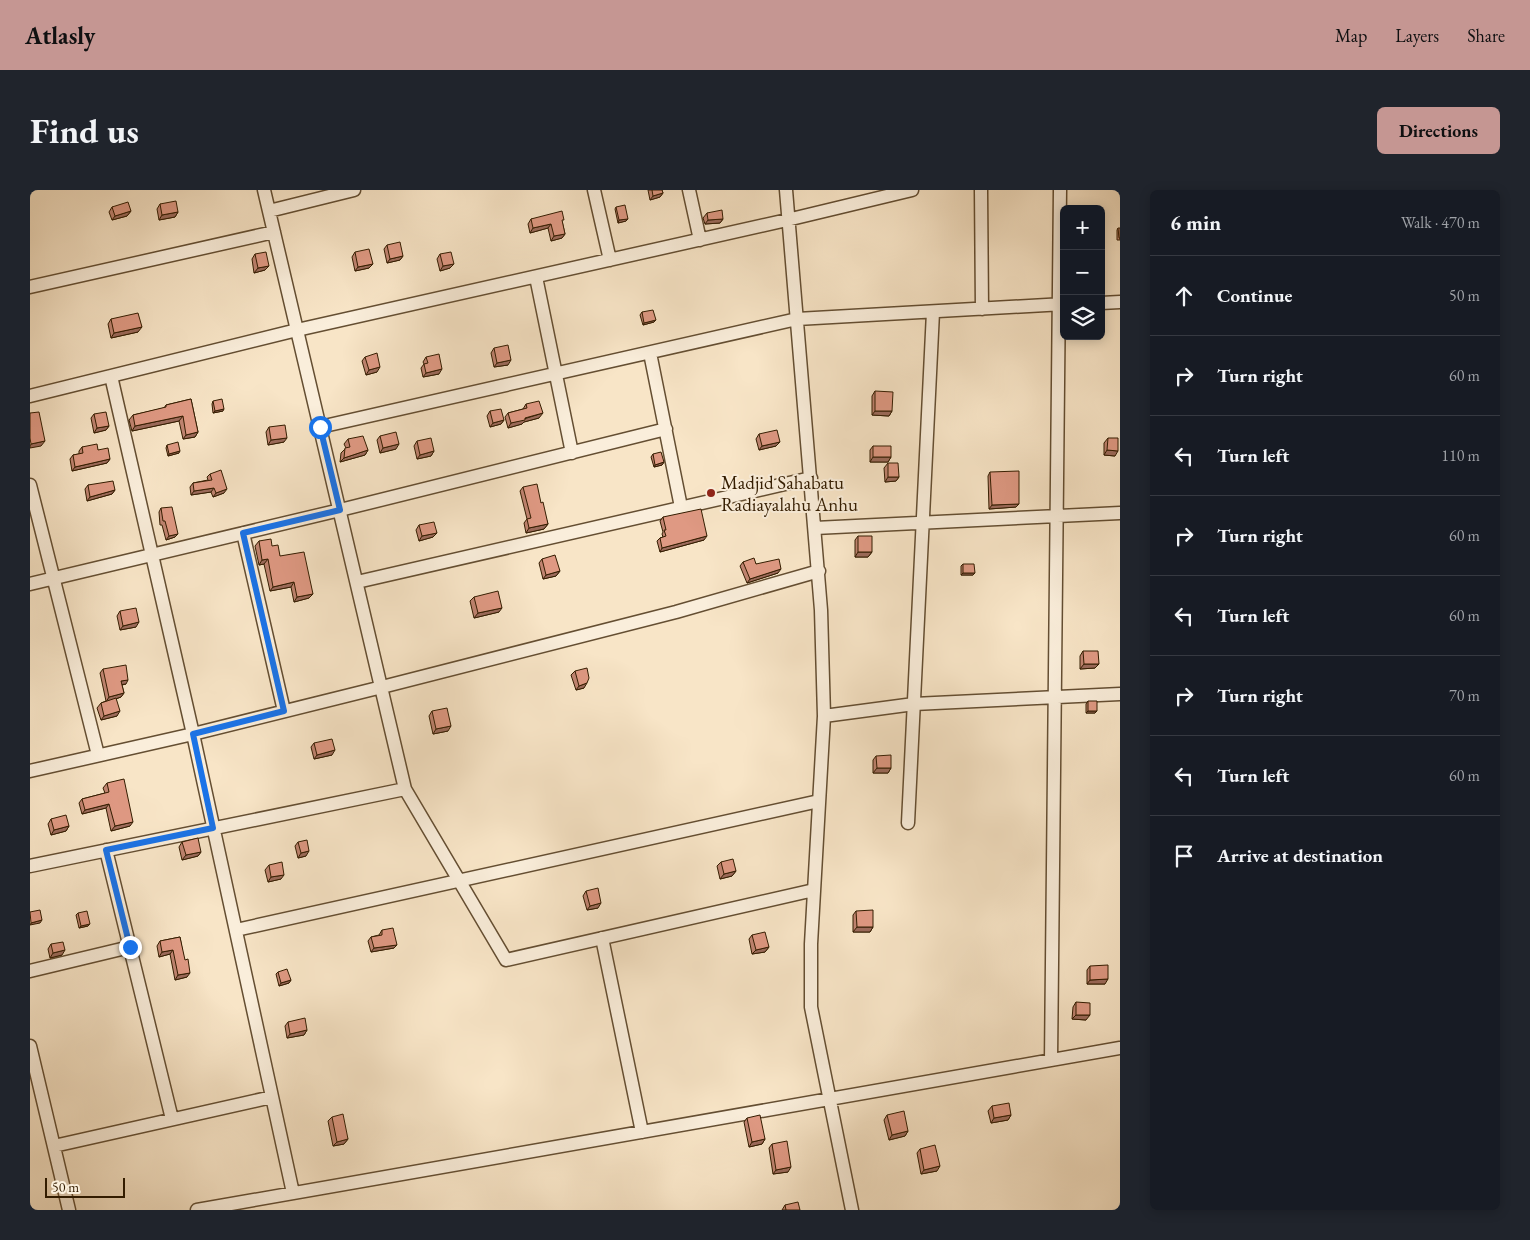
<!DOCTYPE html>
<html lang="en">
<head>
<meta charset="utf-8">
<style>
	:root { --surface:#171b24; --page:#20242c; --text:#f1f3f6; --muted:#9ea1a6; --line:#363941; --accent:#c59692 }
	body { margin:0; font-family:"EB Garamond",serif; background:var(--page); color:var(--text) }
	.controls { position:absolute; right:15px; top:15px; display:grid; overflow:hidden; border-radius:8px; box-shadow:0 2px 12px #0003 }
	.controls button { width:45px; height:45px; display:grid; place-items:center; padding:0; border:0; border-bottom:1px solid var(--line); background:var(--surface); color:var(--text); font:25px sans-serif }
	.scale { position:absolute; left:15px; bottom:12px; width:80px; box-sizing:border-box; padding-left:5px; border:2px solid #331c00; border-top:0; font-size:14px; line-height:18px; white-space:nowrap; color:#331c00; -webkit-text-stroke:4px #faeedb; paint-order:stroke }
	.stop { position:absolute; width:15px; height:15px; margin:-11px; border:4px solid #1a73e8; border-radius:50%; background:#fff }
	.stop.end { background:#1a73e8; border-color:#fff; box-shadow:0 1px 5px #0008 }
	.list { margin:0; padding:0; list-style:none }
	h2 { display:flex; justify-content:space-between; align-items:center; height:65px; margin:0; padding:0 20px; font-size:21px }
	h2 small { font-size:16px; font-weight:400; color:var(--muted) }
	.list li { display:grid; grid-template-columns:32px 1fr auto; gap:15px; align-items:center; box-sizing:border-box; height:80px; padding:0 20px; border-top:1px solid var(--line) }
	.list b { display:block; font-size:19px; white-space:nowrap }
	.list em { font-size:16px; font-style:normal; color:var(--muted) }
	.icon { flex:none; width:28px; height:28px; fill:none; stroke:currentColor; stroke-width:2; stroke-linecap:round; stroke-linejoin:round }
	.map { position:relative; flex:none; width:1090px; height:1020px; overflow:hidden; border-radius:8px }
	header { display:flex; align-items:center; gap:30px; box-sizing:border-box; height:70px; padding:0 25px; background:var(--accent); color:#111 }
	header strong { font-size:24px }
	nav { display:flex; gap:28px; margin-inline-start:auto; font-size:18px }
	.intro { display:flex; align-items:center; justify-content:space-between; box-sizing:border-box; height:120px; padding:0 30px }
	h1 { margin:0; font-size:35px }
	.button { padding:12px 22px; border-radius:8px; background:var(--accent); color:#111; font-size:18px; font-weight:700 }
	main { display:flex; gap:30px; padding:0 30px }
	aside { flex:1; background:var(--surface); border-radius:8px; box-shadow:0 2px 12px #0003 }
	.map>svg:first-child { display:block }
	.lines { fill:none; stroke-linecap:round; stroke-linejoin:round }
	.minor-casing { stroke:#644e32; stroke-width:15 }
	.minor { stroke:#faeedb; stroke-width:12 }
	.wall { fill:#c08471; stroke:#331c00 }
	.shaded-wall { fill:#9c6b5c; stroke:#331c00 }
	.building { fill:#df9983; stroke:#331c00 }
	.route { stroke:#1a73e8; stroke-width:6 }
	.poi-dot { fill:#8f2418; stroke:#faeedb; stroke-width:2 }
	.labels { text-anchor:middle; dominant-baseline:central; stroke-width:4; stroke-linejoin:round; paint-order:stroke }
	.poi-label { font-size:19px; fill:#331c00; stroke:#faeedb; text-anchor:start }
</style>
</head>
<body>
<header>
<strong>Atlasly</strong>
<nav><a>Map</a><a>Layers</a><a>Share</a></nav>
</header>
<div class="intro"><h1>Find us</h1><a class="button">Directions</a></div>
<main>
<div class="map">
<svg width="1090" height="1020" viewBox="0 0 1090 1020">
	<rect width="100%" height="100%" fill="#f8e5c7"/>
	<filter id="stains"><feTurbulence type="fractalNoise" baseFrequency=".004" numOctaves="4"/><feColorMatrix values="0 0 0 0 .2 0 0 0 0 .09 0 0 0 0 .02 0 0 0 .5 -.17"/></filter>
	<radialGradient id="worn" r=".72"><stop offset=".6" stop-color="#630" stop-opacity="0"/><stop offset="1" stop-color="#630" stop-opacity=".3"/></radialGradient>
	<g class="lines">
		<g class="minor-casing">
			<path id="minor" d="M234 0 375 599 476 770 784 700
				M564 0 580 70
				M659 0 670 50
				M756 0 791 420 794 526 781 754V817L822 1020
				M951 0 952 119
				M239 21 324 0
				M506 87 542 263
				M0 97 244 42
				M1071 113 1090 112
				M620 163 651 317
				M81 186 163 544 263 1003
				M0 206 267 140 757 30 882 0
				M290 237 767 129 1034 114
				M0 295 68 565
				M785 338 1090 323
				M213 343 254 521
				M327 392 781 288
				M0 394 310 320 636 239
				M794 526 884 514 1090 504
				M0 581 163 544 352 497 646 422 789 381
				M878 633 903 122
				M76 660 142 929
				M0 676 375 599
				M206 740 789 611
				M572 748 612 942
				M0 781 100 757
				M0 856 39 1020
				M1021 870 1030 0
				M24 956 242 907
				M167 1020 1090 858"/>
		</g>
		<use href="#minor" class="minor"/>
	</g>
	<path class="wall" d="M618 0H632L633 3 630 7 620 10Z
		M130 14 148 22 145 27 129 30 127 19Z
		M82 17 101 21 97 26 82 30 79 22Z
		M586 17 598 29 596 31 588 33 585 19Z
		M677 23 693 29 690 33 675 34 673 28Z
		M501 29 532 31 535 44 532 48 521 51 518 38 500 43 498 34Z
		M1088 38 1090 50H1087V40Z
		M357 55 373 66 370 70 357 73 354 59Z
		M325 62 339 78 325 81 322 67Z
		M225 64 235 80 224 83 222 69Z
		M410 64 420 78 410 81 407 69Z
		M612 122 624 132 613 135 610 125Z
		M81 129 108 142 81 148 78 134Z
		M464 158 478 175 464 177 461 163Z
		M335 167 347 182 336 185 332 171Z
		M396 167 409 184 393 187 391 178 394 174 393 172Z
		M845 201 862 221 859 226 842 225V206Z
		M161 209 168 242 165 247 153 249 149 231 102 241 99 230 103 225 134 218 136 215Z
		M183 211 193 221 183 223 182 214Z
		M496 214 509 228 494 232 492 234 478 238 475 227 478 223 493 219Z
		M460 221 474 230 471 234 460 237 457 226Z
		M64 224 79 236 76 240 64 243 61 228Z
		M239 237 254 252 238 255 236 242Z
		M729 244 746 256 729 260 726 249Z
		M350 246 366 259 350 263 347 250Z
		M1078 248 1085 266 1074 265V253Z
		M318 249 338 260 335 265 310 272 311 263 316 258 314 254Z
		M387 251 404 261 401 266 387 269 384 256Z
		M137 255 149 263 138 266 136 258Z
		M843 256 861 267 858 272H840V260Z
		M52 257 68 260 80 269 77 273 42 281 40 269 43 265 49 264V261Z
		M623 264 634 272 632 275 624 277 621 267Z
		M858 273 869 287 866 291 855 292 854 278Z
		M960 282 989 314 986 317 959 319 958 286Z
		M180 284 194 303 183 307 181 302 161 305 160 297 163 293 178 290 177 287Z
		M58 295 85 300 82 304 57 311 55 299Z
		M493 297 511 313 518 334 514 339 496 343 494 333 497 329 490 301Z
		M131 318 145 347 136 350 132 335H130L129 322Z
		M633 327 674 350 630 362 627 351 630 348 633 347 632 344 633 342 630 331Z
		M389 335 407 343 403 347 389 351 386 340Z
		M828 346 842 362 838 367H825V350Z
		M229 351 242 356 250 366 283 404 279 408 264 412 261 397 240 401 234 374 229 375 225 356Z
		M512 369 530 381 526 386 513 389 509 373Z
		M713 372 726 374 748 383 717 393 710 376Z
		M933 374 943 385H931V376Z
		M444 407 469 422 444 428 440 411Z
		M90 421 106 437 90 440 87 426Z
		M1053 461 1069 474 1065 478 1050 479V466Z
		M73 479 96 494 92 495 94 503 91 507 86 509 87 526 71 530 67 518 71 513 76 511 70 483Z
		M545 481 554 498 546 500 541 485Z
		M1058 511 1067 521 1065 523H1056V514Z
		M402 521 418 541 403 544 399 526Z
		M284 553 302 565 284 569 281 557Z
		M846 566 861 578 858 583H843V570Z
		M77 593 100 636 81 641 76 618 52 624 49 613 52 609 75 603 73 598Z
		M21 629 39 636 36 641 21 645 18 634Z
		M152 652 171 662 168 666 152 670 149 657Z
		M268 652 276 666 268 668 265 656Z
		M691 672 706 681 702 686 690 689 687 676Z
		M239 675 251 689 238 692 235 680Z
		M556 701 568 718 557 720 553 706Z
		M826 721 843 737 840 742H823V725Z
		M48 723 58 736 49 738 46 725Z
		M352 740 364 758 341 762 338 751 341 747 349 745Z
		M722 745 739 757 735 762 722 764 719 749Z
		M150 747 157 787 145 790 140 764 129 767 127 756 130 751Z
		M21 754 32 765 20 768 18 759Z
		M1060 776 1075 794H1057V780Z
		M248 782 261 790 259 793 249 796 246 784Z
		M1046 812 1056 830 1042 829 1043 817Z
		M258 832 277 840 274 845 257 848 255 836Z
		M962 916 981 925 978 930 961 933 958 921Z
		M857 925 878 941 875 946 859 950 854 930Z
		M302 927 318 949 314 954 303 956 298 931Z
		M717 928 735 949 732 954 719 957 714 932Z
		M742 954 758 982 743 984 739 958Z
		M890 959 907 981 891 984 887 963Z
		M755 1015 770 1020H752Z"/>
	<path class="shaded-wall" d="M633 3 630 7 620 10 623 6Z
		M101 21 97 26 82 30 85 26Z
		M148 22 145 27 129 30 132 25Z
		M598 29 596 31 588 33 589 30Z
		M693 29 690 33 675 34 678 30Z
		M521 34 518 38 500 43 503 38Z
		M535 44 532 48 521 51 524 46Z
		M373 66 370 70 357 73 360 69Z
		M343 74 339 78 325 81 328 77Z
		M424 74 420 78 410 81 413 76Z
		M239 76 235 80 224 83 228 78Z
		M626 130 624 132 613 135 614 133Z
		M112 137 108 142 81 148 84 143Z
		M481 170 478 175 464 177 467 173Z
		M350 177 347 182 336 185 339 180Z
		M412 179 409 184 393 187 396 183Z
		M194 219 193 221 183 223 185 221Z
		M845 221H862L859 226 842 225Z
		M513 223 509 228 494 232 492 234 478 238 481 233Z
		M153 226 149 231 102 241 105 236Z
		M474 230 471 234 460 237 463 233Z
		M79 236 76 240 64 243 67 238Z
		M168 242 165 247 153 249 156 245Z
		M257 248 254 252 238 255 241 250Z
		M15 251 11 256 0 258V256L1 254Z
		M750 252 746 256 729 260 732 256Z
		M369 254 366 259 350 263 353 258Z
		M338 260 335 265 310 272 314 268Z
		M1077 260 1088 261 1085 266 1074 265Z
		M150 261 149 263 138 266 139 264Z
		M404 261 401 266 387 269 390 265Z
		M843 267H861L858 272H840Z
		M80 269 77 273 42 281 45 277Z
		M634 272 632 275 624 277 625 275Z
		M858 287H869L866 291 855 292Z
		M184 298 181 302 161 305 164 301Z
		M197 299 194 303 183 307 186 303Z
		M85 300 82 304 57 311 60 307Z
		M989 314 986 317 959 319 962 315Z
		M518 334 514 339 496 343 499 338Z
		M407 343 403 347 389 351 392 346Z
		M148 344 145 347 136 350 139 346Z
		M677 346 674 350 630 362 632 358Z
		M828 362H842L838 367H825Z
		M238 369 234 374 229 375 232 370Z
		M751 379 748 383 717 393 720 389Z
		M530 381 526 386 513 389 516 385Z
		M933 383H945L943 385H931Z
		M264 392 261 397 240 401 243 397Z
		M283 404 279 408 264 412 267 407Z
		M472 418 469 422 444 428 448 423Z
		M109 432 106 437 90 440 93 436Z
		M1054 474H1069L1065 478 1050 479Z
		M98 490 96 494 88 495 91 491Z
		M557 493 554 498 546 500 549 496Z
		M94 503 91 507 76 512 79 507Z
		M90 521 87 526 71 530 74 526Z
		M1058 521H1067L1065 523H1056Z
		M421 536 418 541 403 544 406 539Z
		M305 560 302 565 284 569 287 565Z
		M847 578H861L858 583H843Z
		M79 614 76 618 52 624 55 620Z
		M103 632 100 636 81 641 85 636Z
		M39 636 36 641 21 645 24 640Z
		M279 661 276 666 268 668 271 663Z
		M171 662 168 666 152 670 156 665Z
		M706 681 702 686 690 689 694 684Z
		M254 685 251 689 238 692 241 687Z
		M571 713 568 718 557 720 560 716Z
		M12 730 10 733 0 735 1 733Z
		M60 734 58 736 49 738 51 736Z
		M827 737H843L840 742H823Z
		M367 755 364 758 341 762 344 758Z
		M739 757 735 762 722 764 726 760Z
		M35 760 32 765 20 768 23 763Z
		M143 760 140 764 129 767 132 762Z
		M160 783 157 787 145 790 148 785Z
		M1078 789 1075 794H1057L1060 790Z
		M261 790 259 793 249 796 251 793Z
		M1046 825H1060L1056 830 1042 829Z
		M277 840 274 845 257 848 260 844Z
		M981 925 978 930 961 933 964 928Z
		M878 941 875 946 859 950 862 945Z
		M318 949 314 954 303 956 307 952Z
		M735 949 732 954 719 957 722 952Z
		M910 976 907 981 891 984 894 980Z
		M761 977 758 982 743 984 746 980Z"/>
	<path class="building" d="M622 0H632L633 3 623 6Z
		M146 11 148 22 132 25 130 14Z
		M98 12 101 21 85 26 82 17Z
		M595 15 598 29 589 30 586 17Z
		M692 20 693 29 678 30 677 23Z
		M532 21 534 30H532L535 44 524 46 521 34 503 38 501 29Z
		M1088 38H1090V48H1089Z
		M370 52 373 66 360 69 357 55Z
		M339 59 343 74 328 77 325 62Z
		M236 62 239 76 228 78 225 64Z
		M421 62 424 74 413 76 410 64Z
		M623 120 626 130 614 133 612 122Z
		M108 123 112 137 84 143 81 129Z
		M478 155 481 170 467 173 464 158Z
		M347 163 350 177 339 180 335 167Z
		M409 164 412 179 396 183 394 174 398 173 396 167Z
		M845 201 863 202 862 221H845Z
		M161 209 168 242 156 245 153 226 105 236 103 225 136 217V215Z
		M192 209 194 219 185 221 183 211Z
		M509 211 513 223 495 228V230L481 233 478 223 497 218 496 214Z
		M471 219 474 230 463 233 460 221Z
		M9 222 15 251 1 254 0 248V223Z
		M76 222 79 236 67 238 64 224Z
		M255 235 257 248 241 250 239 237Z
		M747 240 750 252 732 256 729 244Z
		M366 242 369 254 353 258 350 246Z
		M333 246 338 260 314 268 315 258 320 257 318 249Z
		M401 248 404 261 390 265 387 251Z
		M1078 248H1088V261L1077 260Z
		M148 252 150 261 139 264 137 255Z
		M67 254 68 260 78 258 80 269 45 277 43 265 53 263 52 257Z
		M843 256H861V267H843Z
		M631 262 634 272 625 275 623 264Z
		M858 273H868L869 287H858Z
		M191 280 197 299 186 303 184 298 164 301 163 293 182 290 180 284Z
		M989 281V314L962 315 960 282Z
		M83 291 85 300 60 307 58 295Z
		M507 294 511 313 513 312 518 334 499 338 497 329 501 328 493 297Z
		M142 317 148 344 139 346 135 331H133L131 318Z
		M671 319 677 346 632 358 630 348 636 346 634 340H636L633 327Z
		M404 332 407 343 392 346 389 335Z
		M828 346H842V362H828Z
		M241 349 242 356 248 355 250 366 274 362 283 404 267 407 264 392 243 397 238 369 232 370 229 351Z
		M525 365 530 381 516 385 512 369Z
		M724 368 726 374 749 369 751 379 720 389 713 372Z
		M933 374H944L945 383H933Z
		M468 401 472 418 448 423 444 407Z
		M106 418 109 432 93 436 90 421Z
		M1053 461H1068L1069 474H1054Z
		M96 475 98 490 91 491 94 503 79 507 73 479Z
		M557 478 559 488 557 493 549 496 545 481Z
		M86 508 90 521 74 526 71 513Z
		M1058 511H1067V521H1058Z
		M417 518 421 536 406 539 402 521Z
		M302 549 305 560 287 565 284 553Z
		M861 565V578H847L846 566Z
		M94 589 103 632 85 636 79 614 55 620 52 609 79 602 77 593Z
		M36 625 39 636 24 640 21 629Z
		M168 648 171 662 156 665 152 652Z
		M277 650 279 661 271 663 268 652Z
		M703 669 706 681 694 684 691 672Z
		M252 672 254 685 241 687 239 675Z
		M568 698 571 713 560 716 556 701Z
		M10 720 12 730 1 733 0 722Z
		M843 720V737H827L826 721Z
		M57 721 60 734 51 736 48 723Z
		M363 738 367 755 344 758 341 747 352 745V740Z
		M735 742 739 757 726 760 722 745Z
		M150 747 155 770 158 769 160 783 148 785 143 760 132 762 130 751Z
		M33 752 35 760 23 763 21 754Z
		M1078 775V789L1060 790V776Z
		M257 779 261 790 251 793 248 782Z
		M1046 812 1060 813V825H1046Z
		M275 828 277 840 260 844 258 832Z
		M979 913 981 925 964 928 962 916Z
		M874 921 878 941 862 945 857 925Z
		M313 924 318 949 307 952 302 927Z
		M730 925 735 949 722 952 717 928Z
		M757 951 761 977 746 980 742 954Z
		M905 955 910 976 894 980 890 959Z
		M768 1012 770 1020H756L755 1015Z"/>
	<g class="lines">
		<path class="route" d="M100 757 76 660 183 638 163 544 254 521 213 343 310 320 290 237"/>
	</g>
	<circle class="poi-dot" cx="681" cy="303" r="5"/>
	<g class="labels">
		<g class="poi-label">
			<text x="691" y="292">Madjid Sahabatu<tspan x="691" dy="22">Radiayalahu Anhu</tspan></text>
		</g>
	</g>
	<rect width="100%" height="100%" filter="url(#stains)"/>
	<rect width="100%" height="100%" fill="url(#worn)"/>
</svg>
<div class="controls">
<button>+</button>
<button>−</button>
<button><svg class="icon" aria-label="layers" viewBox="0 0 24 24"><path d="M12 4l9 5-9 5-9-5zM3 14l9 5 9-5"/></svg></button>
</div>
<div class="scale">50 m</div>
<div class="stop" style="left:290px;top:237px"></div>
<div class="stop end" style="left:100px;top:757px"></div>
</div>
<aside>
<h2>6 min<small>Walk · 470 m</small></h2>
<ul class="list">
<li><svg class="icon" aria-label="ahead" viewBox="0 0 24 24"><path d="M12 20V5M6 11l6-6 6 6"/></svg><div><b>Continue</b></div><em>50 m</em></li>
<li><svg class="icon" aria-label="right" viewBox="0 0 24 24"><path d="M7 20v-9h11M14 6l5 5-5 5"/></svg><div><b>Turn right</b></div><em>60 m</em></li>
<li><svg class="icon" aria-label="left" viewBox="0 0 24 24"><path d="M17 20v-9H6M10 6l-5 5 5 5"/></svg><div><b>Turn left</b></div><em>110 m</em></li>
<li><svg class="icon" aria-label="right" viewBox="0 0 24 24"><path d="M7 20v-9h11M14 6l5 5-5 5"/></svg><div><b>Turn right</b></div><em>60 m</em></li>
<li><svg class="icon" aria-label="left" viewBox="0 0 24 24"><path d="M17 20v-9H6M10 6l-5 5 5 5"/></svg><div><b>Turn left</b></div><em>60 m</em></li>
<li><svg class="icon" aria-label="right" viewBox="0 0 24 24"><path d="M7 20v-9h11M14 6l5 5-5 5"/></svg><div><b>Turn right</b></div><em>70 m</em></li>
<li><svg class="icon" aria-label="left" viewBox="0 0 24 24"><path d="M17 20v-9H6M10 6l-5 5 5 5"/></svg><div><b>Turn left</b></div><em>60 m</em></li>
<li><svg class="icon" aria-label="arrive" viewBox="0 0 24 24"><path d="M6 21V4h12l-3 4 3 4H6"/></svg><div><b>Arrive at destination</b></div></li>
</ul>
</aside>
</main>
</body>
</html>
